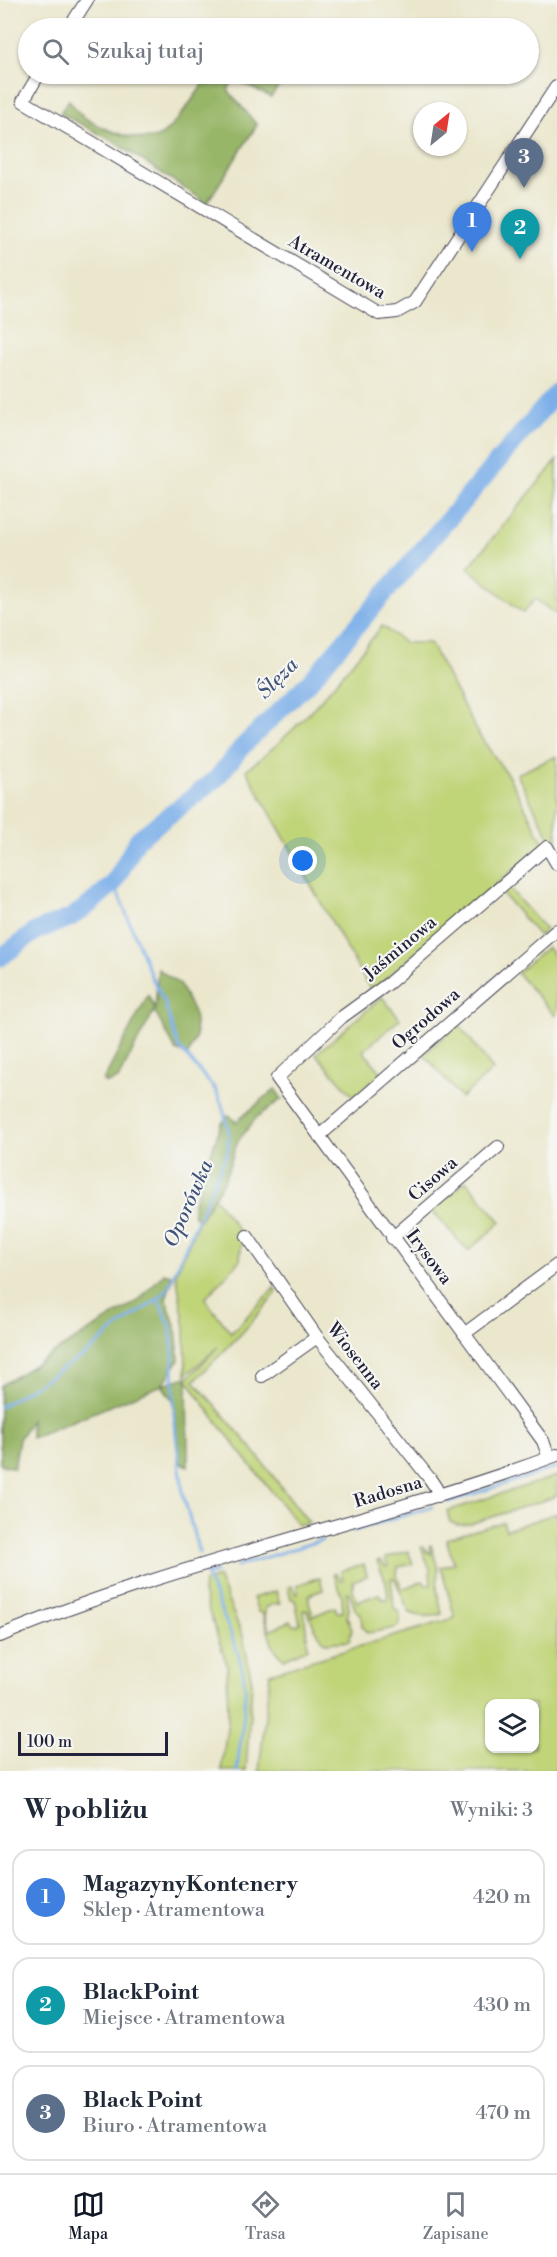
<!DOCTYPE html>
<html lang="pl">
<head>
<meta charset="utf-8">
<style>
	:root { --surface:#fff; --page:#f2f2f3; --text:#1f2937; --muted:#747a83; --line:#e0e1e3; --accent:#111827 }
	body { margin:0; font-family:"Libre Bodoni",serif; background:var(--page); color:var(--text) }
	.controls { position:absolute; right:18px; bottom:18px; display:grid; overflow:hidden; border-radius:12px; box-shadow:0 2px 4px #0004 }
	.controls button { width:54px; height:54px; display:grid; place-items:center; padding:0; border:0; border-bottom:2px solid var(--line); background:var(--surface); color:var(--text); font:30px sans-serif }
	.compass { position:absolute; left:413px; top:102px; width:54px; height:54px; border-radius:50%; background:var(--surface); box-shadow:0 2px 4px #0004; rotate:30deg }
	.scale { position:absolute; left:18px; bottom:15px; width:150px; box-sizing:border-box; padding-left:6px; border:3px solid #22223b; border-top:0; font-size:16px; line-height:21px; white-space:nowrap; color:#22223b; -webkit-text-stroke:4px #f6f6f2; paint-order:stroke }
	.you { position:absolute; left:303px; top:861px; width:21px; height:21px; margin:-15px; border:4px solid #fff; border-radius:50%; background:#1a73e8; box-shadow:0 0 0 9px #1a73e833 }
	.badge { display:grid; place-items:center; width:39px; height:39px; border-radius:50%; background:var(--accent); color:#fff; font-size:20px; font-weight:700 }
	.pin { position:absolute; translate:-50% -50px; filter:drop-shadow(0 2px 3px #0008) }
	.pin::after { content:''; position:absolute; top:32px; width:21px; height:18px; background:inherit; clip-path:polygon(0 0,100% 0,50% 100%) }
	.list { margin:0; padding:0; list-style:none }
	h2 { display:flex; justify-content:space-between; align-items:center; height:78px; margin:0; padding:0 24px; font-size:26px }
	h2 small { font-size:20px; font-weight:400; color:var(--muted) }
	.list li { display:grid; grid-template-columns:39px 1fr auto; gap:18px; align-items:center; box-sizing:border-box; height:96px; margin:0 12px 12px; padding:0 12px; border:2px solid var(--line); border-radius:18px }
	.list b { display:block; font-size:22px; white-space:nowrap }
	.list p { margin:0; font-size:20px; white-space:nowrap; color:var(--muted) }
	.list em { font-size:20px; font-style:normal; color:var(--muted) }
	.icon { flex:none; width:33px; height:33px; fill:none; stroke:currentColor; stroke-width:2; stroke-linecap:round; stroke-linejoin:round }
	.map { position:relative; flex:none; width:557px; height:1771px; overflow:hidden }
	.search { position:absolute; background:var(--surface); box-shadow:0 2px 4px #0004; left:18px; right:18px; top:18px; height:66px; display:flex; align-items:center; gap:15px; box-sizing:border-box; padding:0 21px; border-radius:33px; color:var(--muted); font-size:22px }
	.sheet { height:402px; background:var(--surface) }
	nav { display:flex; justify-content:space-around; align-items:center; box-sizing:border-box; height:84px; border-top:2px solid var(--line); background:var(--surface); font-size:16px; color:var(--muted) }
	nav a { display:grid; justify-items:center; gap:3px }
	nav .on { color:var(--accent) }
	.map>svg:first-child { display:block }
	.green { fill:#c0d478; stroke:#717b5a; stroke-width:1.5; fill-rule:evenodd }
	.forest { fill:#98b668; stroke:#5d6c52; stroke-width:1.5 }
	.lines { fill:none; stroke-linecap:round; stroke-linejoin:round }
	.stream { stroke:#7cafe9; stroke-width:3 }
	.river { stroke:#7cafe9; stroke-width:18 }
	.minor-casing { stroke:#404051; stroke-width:14 }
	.minor { stroke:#fff; stroke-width:12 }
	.labels { text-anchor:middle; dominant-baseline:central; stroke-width:4.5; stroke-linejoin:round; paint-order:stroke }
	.street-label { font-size:18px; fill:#22223b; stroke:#f6f6f2 }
	.water-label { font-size:20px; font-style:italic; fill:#425378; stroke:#f6f6f2 }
</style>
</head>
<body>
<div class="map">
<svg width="557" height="1771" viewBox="0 0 557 1771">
	<rect width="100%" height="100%" fill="#f6f6f2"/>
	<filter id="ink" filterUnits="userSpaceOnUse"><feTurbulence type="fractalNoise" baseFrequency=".0167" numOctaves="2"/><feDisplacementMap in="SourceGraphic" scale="12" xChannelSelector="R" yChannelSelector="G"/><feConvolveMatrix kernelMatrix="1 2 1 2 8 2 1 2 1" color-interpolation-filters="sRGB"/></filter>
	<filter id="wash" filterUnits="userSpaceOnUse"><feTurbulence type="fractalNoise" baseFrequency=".008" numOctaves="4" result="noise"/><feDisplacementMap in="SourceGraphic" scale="24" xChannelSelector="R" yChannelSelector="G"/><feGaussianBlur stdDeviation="1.35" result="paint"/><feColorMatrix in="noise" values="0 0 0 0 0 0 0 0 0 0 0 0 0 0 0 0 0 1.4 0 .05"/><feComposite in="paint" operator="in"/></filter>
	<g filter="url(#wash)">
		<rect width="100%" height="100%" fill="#ebe7cd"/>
		<path class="green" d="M557 460V615L535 599 523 613 468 568Z
			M382 626 405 643H430L479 735 509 777 544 844 371 991 246 770C299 731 341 677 382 626Z
			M557 756V852L517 774Z
			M507 886 546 930 539 936 501 892Z
			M547 947 557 959V1014L555 1016 517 973Z
			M382 997 400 1019 363 1051 382 1073 354 1097 316 1054Z
			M459 1024 493 1070 461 1098 424 1054Z
			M466 1181 501 1222 468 1251 432 1211Z
			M211 1193 242 1235 240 1260 205 1299 231 1333 274 1288 277 1292 242 1333 194 1381 250 1446 309 1523 298 1525C262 1478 223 1433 190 1384L187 1379 218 1347 186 1375 185 1328 176 1273Z
			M557 1476V1495L551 1498 470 1524 457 1525 450 1522 447 1511Z
			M557 1513V1771H259L270 1673 455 1618 441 1567 454 1563 446 1539 503 1522 506 1530ZM490 1704H534V1748H490Z
			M431 1545 438 1569 437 1590 442 1614C431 1617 418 1617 409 1612L395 1579 391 1578 394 1608 399 1612 400 1623 395 1628 367 1633 362 1626 361 1614 355 1609 350 1594 347 1592 349 1610 347 1617 352 1630 349 1641 325 1643 314 1627 308 1611 304 1610 308 1648 284 1659 273 1647 263 1614 258 1612 253 1598 276 1591 280 1604H274L265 1608V1616L269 1630 291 1621 293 1625H298L300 1623 295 1600 291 1599 288 1587 292 1586 295 1594H298L297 1585 320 1577 323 1590 309 1595V1602L313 1616 335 1607 337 1612H343L342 1596 333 1574 336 1573 340 1580H343L341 1571 364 1564 367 1576 353 1581V1589L357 1602 379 1594 382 1599H387L388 1597 386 1582 377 1561 380 1560 386 1567 388 1565 385 1558 408 1551 413 1564 398 1567 397 1576 402 1589 423 1581 426 1585H431L430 1569 421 1547 424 1546 426 1551 431 1554 429 1546Z
			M218 1577 243 1636 252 1682 246 1771H221L228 1721 227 1665 203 1593 204 1582Z"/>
		<path class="forest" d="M210 74 286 75 271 97 234 79 228 90 257 125 207 203 113 141 60 113 69 100C74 106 78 114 85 118 102 129 146 148 164 133 178 122 200 89 210 74Z
			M158 969 179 984 194 1012 196 1036 188 1055 176 1050 154 1011 118 1079 107 1083 103 1081 148 995 155 1009Z
			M275 1089 282 1099 257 1117 238 1141 224 1181 200 1219 194 1216 193 1205 221 1124 229 1115 236 1122Z
			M164 1273 174 1276 166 1298 176 1328 179 1360 163 1384 187 1377 188 1466 179 1461 173 1401 162 1385 31 1438V1420L19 1439 14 1468 0 1464V1386L138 1301Z"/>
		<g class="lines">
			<path class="stream" d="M114 883 151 976 164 1001 178 1046 215 1089 222 1105 229 1132 228 1151 167 1290 158 1299 170 1325 173 1352 174 1416 183 1494 199 1553
				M0 1407 86 1354 119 1326 158 1299
				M448 1502 557 1467
				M353 1531 432 1507
				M237 1566 322 1540
				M205 1571C217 1605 244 1654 245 1688 246 1715 239 1744 237 1771
				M207 1575 216 1572"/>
			<path class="river" d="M0 958 36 931 70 918 89 905 114 883 138 839 216 779 242 747 310 681 557 392"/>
		</g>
	</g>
	<g filter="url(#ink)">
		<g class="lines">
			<g class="minor-casing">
				<path id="minor" d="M69 28 87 0
					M39 74 23 101 379 314 397 312 415 302 556 87
					M319 1136 557 930
					M247 1236 317 1337 430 1479 436 1488 437 1496
					M392 1238 498 1147
					M464 1334 557 1265
					M262 1376 317 1337
					M549 1458 543 1441 277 1078 342 1017 389 983 547 847 557 864
					M0 1636C181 1560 373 1523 557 1455"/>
			</g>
			<use href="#minor" class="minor"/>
		</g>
	</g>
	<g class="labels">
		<g class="street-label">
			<text transform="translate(337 267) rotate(30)">Atramentowa</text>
			<text transform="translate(400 948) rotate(-40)">Jaśminowa</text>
			<text transform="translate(426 1019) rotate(-41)">Ogrodowa</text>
			<text transform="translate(433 1179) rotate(-41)">Cisowa</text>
			<text transform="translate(429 1257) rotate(53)">Irysowa</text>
			<text transform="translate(355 1356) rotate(52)">Wiosenna</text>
			<text transform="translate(388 1492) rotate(-17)">Radosna</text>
		</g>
		<g class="water-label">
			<text transform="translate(278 679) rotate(-45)">Ślęza</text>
			<text transform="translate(189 1204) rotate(-66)">Oporówka</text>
		</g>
	</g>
</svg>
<div class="controls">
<button><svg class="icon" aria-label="layers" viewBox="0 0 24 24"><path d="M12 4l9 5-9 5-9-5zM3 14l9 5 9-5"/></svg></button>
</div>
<svg class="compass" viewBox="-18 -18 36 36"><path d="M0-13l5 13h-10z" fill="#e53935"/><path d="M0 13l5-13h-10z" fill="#747a83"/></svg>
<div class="scale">100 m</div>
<div class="you"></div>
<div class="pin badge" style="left:472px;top:252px;background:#3f7fe0">1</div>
<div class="pin badge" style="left:520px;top:259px;background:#0f9aa8">2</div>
<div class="pin badge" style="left:524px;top:188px;background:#5c6f8a">3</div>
<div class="search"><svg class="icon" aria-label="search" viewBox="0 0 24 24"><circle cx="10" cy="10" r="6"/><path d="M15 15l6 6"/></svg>Szukaj tutaj</div>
</div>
<section class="sheet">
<h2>W pobliżu<small>Wyniki: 3</small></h2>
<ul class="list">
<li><span class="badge" style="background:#3f7fe0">1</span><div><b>MagazynyKontenery</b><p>Sklep · Atramentowa</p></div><em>420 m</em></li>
<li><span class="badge" style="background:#0f9aa8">2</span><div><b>BlackPoint</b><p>Miejsce · Atramentowa</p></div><em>430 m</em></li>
<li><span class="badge" style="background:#5c6f8a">3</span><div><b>Black Point</b><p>Biuro · Atramentowa</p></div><em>470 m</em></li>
</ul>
</section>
<nav>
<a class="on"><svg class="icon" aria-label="map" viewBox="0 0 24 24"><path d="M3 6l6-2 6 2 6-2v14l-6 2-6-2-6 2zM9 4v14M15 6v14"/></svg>Mapa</a>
<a><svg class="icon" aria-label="directions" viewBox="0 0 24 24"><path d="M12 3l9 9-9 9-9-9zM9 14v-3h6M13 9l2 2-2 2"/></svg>Trasa</a>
<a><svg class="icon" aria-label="saved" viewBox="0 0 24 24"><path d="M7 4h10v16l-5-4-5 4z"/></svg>Zapisane</a>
</nav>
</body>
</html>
